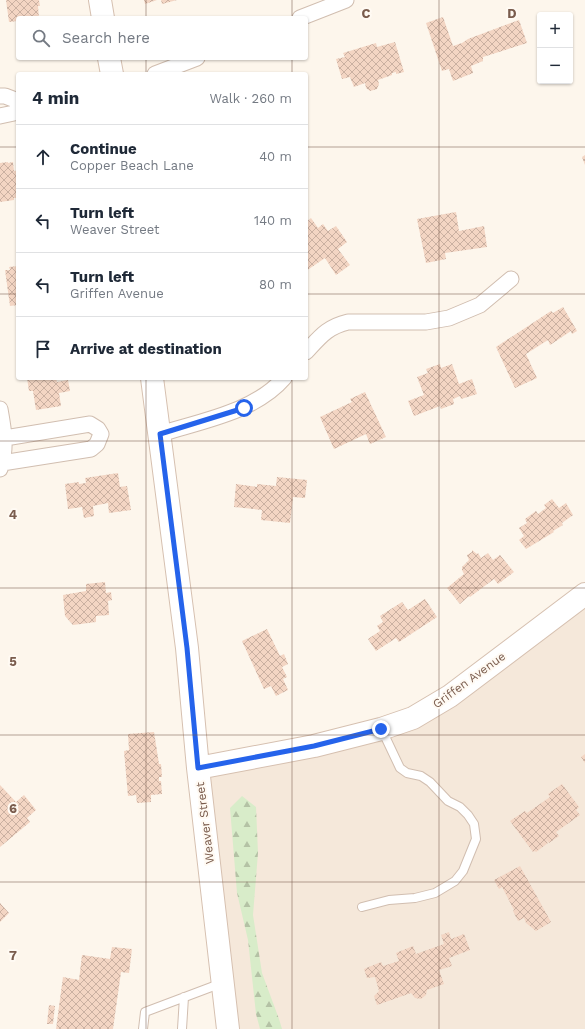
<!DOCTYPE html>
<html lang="en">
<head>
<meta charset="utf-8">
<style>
	:root { --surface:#fff; --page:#f2f2f3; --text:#1f2937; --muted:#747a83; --line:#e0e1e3 }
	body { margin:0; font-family:"Work Sans",sans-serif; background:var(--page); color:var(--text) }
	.controls { position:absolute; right:12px; top:12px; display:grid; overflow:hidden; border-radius:4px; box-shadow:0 1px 3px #0004 }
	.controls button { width:36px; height:36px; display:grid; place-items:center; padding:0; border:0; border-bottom:1px solid var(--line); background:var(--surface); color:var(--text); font:20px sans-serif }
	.stop { position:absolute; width:12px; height:12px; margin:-9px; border:3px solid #2563eb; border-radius:50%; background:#fff }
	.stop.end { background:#2563eb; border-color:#fff; box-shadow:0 1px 4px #0008 }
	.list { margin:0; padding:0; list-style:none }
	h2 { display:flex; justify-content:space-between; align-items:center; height:52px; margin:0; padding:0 16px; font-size:17px }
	h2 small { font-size:13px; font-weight:400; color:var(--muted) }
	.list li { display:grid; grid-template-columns:26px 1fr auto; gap:12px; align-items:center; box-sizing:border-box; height:64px; padding:0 16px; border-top:1px solid var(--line) }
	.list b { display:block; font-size:15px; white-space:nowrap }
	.list p { margin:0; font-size:13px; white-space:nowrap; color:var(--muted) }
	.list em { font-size:13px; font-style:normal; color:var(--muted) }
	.icon { flex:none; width:22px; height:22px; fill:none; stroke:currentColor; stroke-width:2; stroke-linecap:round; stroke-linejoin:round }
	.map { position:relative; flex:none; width:585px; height:1029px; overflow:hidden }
	.search { position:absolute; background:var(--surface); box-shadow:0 1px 3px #0004; left:16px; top:16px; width:292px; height:44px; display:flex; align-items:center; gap:10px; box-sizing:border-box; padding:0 14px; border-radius:4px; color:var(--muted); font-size:15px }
	.panel { position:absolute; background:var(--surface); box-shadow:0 1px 3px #0004; left:16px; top:72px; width:292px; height:308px; border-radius:4px }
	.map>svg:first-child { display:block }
	.residential { fill:#f5e8da }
	.forest { fill:url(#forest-firs) }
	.building { fill:url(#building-cross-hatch) }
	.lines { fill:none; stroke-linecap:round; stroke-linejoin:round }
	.lane-casing { stroke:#d1beb0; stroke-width:10 }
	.street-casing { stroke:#d1beb0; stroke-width:17 }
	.secondary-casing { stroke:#d6c0b0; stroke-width:24 }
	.lane { stroke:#fff; stroke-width:8 }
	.street { stroke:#fff; stroke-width:15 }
	.secondary { stroke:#fff; stroke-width:22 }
	.route { stroke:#2563eb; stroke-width:5 }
	.grid { fill:none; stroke:#7a5c4d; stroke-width:1; stroke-opacity:0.55 }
	.labels { text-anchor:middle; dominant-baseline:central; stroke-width:4; stroke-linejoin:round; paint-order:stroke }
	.street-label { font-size:12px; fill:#7a5c4d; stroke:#fffaf3 }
	.grid-label { font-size:13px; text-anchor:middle; font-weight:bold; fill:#7a5c4d; stroke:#fffaf3; stroke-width:4; stroke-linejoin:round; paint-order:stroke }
</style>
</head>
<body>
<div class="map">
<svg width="585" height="1029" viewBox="0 0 585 1029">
	<defs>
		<pattern id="forest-firs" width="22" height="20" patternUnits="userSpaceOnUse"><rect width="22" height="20" fill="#d8ecc9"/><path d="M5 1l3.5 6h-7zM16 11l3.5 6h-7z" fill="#b4c2a5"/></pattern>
		<pattern id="building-cross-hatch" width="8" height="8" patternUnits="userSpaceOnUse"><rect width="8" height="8" fill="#f3d5c3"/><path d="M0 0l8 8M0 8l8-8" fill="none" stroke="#cab0a1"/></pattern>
	</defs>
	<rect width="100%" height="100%" fill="#fdf6ec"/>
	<path class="residential" d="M585 601V1029H237L207 775 370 741Z"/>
	<path class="forest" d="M242 796 256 807 258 853 253 915 262 973 279 1019 282 1029H260L256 1014 248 940 237 893 230 808Z"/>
	<path class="building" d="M6 0H39L40 6H38L39 18H18V21L9 22Z
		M144 0H157L145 4Z
		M161 0H177L162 4Z
		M443 17 453 46 462 43 468 39 519 20 527 43 483 57V61L471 66 473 73 453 81 449 69 442 71 426 23Z
		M395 42 404 72 396 74V72L392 73V75L378 80 379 84 377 89 370 91 366 88 365 83 354 87 350 77 342 79 336 59 345 57 343 53 376 43 377 47Z
		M585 155V165L582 157Z
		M8 162V163L13 162 14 171 18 170V198H14V200L0 202V163Z
		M456 212 459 231 484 226 487 247 445 253 446 259 426 263 417 219Z
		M311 218 318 228 323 224 328 231 336 226 347 242 338 249 350 265 336 275 325 258 306 271V222Z
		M18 266V305L10 306 5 270H10L9 267Z
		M563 307 577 331 572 334 571 331 550 345 548 340 526 354 537 378 515 388 496 347 551 311 553 313Z
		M440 364 441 368 452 364 459 384 472 379 477 394 461 399 460 396 453 399 454 404 441 409 440 406 414 416 408 401 424 395 417 377 428 373 426 369Z
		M27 378H56L57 382 68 380 70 391 59 393 61 406 36 410 33 391H29Z
		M365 392 386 437 370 444 366 434 334 449 320 417 352 402 350 399Z
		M118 473 120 487 127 486 131 510 109 513 108 503 93 506 94 516 84 518 82 507 68 509 65 484 79 482V484L86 483 85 478Z
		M277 477 307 480 305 498 293 497 290 523 261 520 262 510 234 507 236 484 257 487V484L276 486Z
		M552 499 559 508 566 503 573 515 562 523 563 525 553 531 554 532 526 549 519 540 524 536 519 528 527 523 525 519 536 511 538 514 546 508 544 505Z
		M472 550 477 554 478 553 481 558 488 553 493 560 500 555 514 572 498 584 494 579 470 597 469 596 460 604 447 588 464 574 462 570V567L469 560 467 555 472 552Z
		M105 582 106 593 111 592 112 600 108 601 109 615 96 616V622L73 625 65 616 63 595 86 591V584Z
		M425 599 437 617 399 642 396 638 376 651 368 639 380 631 377 626 383 622 380 616 402 602 408 610Z
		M267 629 280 656 284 654 288 664 282 667 287 677 283 679 288 690 276 696 271 686 264 689 242 641Z
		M154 732 159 764H161L162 777H159V781H161L162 794 151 795V802L137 803 136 795 128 796 124 751 129 750 128 734Z
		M585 754V763L581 757Z
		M562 784 579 807 576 810 580 815 556 832 559 836 549 843 546 839 548 843 536 852 535 851 533 852 510 821 525 811 527 813 550 797 548 794Z
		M0 785 16 802 24 795 36 810 27 818 30 822 0 847Z
		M520 866 551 922 536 931 526 923 524 918 518 921 513 911 514 910 502 887 499 889 494 880Z
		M0 903 9 913 0 922Z
		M449 932 451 939 464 934 470 950 449 958 452 966 439 970 444 984 427 990 426 995 421 999 415 998 411 993 377 1005 374 996 379 991 375 977 367 978 364 969 381 962 383 966 399 961 396 953 413 946 416 954 444 944 441 935Z
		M112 947 132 949 129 973 121 972 113 1029H56L63 977 79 980 82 955 110 959Z
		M49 1005 55 1006 53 1024H47Z"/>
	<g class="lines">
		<g class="lane-casing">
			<path id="lane" d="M362 907 389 900 415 898 435 893 455 881 463 871 476 839 474 824 468 815 460 807 448 801 430 782 421 776 407 773 400 768 382 730
				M143 1029 145 1012 222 983
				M182 1029 184 997"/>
		</g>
		<g class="street-casing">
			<path id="street" d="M300 18 346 0
				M155 74 197 58
				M0 96H5L18 101
				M0 116 14 113 18 108
				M306 352C320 337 327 327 348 322H426L449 318 480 305 511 279
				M0 409C4 431 7 448 0 469
				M160 434C201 421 255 412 284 378
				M2 463 91 449 97 444 101 434 98 429 90 424 5 438"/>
		</g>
		<g class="secondary-casing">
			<path id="secondary" d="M100 0 103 18
				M109 58 112 74
				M152 378 187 648 198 768 228 1029
				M198 768 314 746 381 729 413 718 450 696 585 594"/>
		</g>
		<use href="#lane" class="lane"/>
		<use href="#street" class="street"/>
		<use href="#secondary" class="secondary"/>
	</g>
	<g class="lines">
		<path class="route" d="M244 408 160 434 187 648 198 768 314 746 381 729"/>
	</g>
	<path class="grid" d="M146 0V18M292 0V18M439 0V1029M146 58V74M292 58V74M0 147H18M306 147H585M0 294H18M306 294H585M146 378V1029M292 378V1029M0 441H585M0 588H585M0 735H585M0 882H585"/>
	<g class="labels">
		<g class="street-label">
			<text transform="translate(469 680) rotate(-36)">Griffen Avenue</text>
			<text transform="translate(205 823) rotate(-97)">Weaver Street</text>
		</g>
	</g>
	<g class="grid-label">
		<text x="366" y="18">C</text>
		<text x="512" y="18">D</text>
		<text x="13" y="519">4</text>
		<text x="13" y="666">5</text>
		<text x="13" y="813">6</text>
		<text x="13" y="960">7</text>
	</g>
</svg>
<div class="controls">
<button>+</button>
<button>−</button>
</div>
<div class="stop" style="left:244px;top:408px"></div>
<div class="stop end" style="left:381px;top:729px"></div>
<div class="search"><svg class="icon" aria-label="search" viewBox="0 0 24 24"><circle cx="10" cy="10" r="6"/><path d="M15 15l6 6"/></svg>Search here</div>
<section class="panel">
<h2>4 min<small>Walk · 260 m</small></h2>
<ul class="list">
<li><svg class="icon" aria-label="ahead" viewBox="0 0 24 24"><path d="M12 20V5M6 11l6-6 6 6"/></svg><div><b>Continue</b><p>Copper Beach Lane</p></div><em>40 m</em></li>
<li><svg class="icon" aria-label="left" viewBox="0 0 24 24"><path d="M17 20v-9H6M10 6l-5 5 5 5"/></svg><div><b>Turn left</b><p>Weaver Street</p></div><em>140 m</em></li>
<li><svg class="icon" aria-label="left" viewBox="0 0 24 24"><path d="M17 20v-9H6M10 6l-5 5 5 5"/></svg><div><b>Turn left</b><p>Griffen Avenue</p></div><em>80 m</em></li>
<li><svg class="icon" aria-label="arrive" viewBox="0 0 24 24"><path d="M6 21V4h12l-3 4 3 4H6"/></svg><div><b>Arrive at destination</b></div></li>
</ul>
</section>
</div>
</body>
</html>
